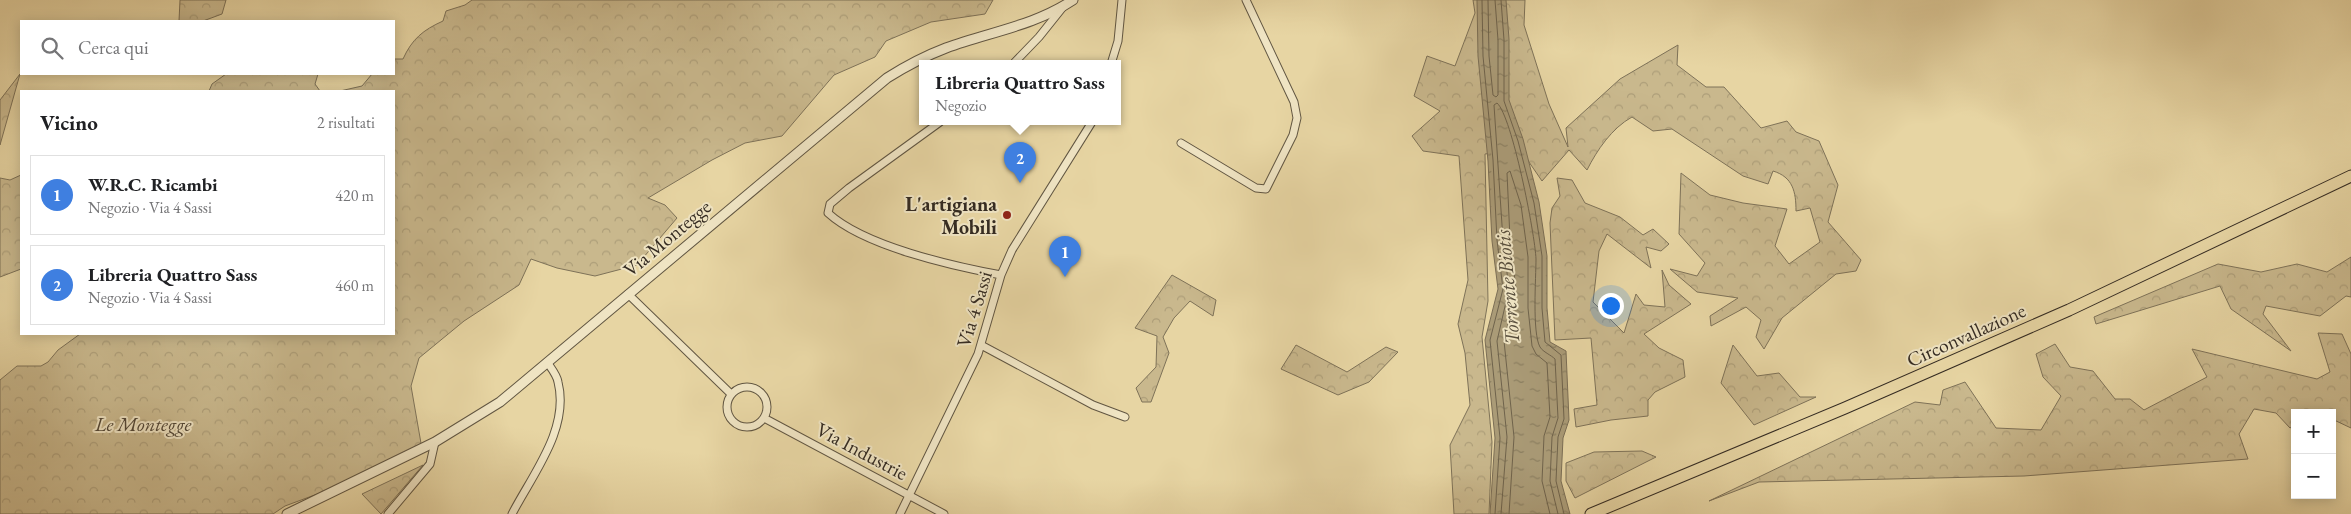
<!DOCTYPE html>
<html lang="it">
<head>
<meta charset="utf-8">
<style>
	:root { --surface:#fff; --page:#f6f6f6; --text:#202124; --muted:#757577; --line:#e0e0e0; --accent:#8f2418 }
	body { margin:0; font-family:"EB Garamond",serif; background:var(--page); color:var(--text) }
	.controls { position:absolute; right:15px; bottom:15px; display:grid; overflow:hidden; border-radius:0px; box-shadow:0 2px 12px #0003 }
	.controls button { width:45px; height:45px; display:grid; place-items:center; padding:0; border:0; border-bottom:1px solid var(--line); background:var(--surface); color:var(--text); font:25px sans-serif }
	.you { position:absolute; left:1610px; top:305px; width:18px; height:18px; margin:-12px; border:4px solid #fff; border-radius:50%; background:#1a73e8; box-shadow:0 0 0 8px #1a73e833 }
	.badge { display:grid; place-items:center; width:32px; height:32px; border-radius:50%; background:var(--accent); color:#fff; font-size:16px; font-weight:700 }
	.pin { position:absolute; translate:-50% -41px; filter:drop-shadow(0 1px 2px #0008) }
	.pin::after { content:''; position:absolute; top:26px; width:18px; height:15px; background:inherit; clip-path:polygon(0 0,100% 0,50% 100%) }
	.popup { position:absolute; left:919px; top:60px; width:202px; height:65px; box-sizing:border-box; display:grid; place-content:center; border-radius:0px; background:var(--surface); filter:drop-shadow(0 1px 4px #0005); font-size:16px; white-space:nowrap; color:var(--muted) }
	.popup b { font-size:19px; color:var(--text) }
	.popup::after { content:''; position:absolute; left:50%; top:100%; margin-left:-10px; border:10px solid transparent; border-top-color:var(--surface) }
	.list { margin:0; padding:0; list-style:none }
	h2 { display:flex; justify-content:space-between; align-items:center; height:65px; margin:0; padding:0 20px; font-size:21px }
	h2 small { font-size:16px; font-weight:400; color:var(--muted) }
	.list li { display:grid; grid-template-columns:32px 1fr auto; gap:15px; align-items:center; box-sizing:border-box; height:80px; margin:0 10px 10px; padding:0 10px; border:1px solid var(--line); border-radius:0px }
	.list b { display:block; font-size:19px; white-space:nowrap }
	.list p { margin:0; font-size:16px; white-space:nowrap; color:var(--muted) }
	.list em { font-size:16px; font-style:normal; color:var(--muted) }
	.icon { flex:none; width:28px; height:28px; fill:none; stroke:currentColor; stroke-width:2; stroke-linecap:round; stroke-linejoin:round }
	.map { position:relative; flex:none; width:2351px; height:514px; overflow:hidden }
	.search { position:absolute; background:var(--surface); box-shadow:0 2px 12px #0003; left:20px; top:20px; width:375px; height:55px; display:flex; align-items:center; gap:12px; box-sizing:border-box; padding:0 18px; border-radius:0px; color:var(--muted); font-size:19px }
	.panel { position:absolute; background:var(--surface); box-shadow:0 2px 12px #0003; left:20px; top:90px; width:375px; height:245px; border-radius:0px }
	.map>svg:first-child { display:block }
	.forest { fill:url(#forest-crowns); stroke:#7e7258 }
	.water { fill:url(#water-ripples); stroke:#7b6e55 }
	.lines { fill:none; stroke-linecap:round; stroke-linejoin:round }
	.shore { stroke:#6f634c; stroke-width:1 }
	.minor-casing { stroke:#615642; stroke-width:9 }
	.tertiary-casing { stroke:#615642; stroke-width:11 }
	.trunk-casing { stroke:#342b22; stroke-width:13 }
	.minor { stroke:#efe4c3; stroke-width:7 }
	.tertiary { stroke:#efe4c3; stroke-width:9 }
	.trunk { stroke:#e7d5a3; stroke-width:11 }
	.poi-dot { fill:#8f2418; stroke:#efe4c3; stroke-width:2 }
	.labels { text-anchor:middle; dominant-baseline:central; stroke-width:4; stroke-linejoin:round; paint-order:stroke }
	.poi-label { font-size:20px; font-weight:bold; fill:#342b22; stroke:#efe4c3; text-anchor:end }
	.street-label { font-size:20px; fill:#342b22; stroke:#efe4c3 }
	.park-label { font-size:20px; font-style:italic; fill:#524737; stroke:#efe4c3 }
	.water-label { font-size:21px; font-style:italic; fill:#574d3c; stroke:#efe4c3 }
</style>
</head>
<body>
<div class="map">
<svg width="2351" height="514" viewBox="0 0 2351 514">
	<defs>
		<pattern id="forest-crowns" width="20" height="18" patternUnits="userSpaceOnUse" patternTransform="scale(1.25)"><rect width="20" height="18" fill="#c9b88d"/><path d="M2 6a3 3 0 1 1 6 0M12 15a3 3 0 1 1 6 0" fill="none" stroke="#ad9e79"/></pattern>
		<pattern id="water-ripples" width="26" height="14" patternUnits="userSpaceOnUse" patternTransform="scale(1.25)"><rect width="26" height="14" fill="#aa9b77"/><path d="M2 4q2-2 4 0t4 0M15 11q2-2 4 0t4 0" fill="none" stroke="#8b7f61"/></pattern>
	</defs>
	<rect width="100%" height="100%" fill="#e7d5a3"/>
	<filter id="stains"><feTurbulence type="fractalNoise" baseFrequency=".004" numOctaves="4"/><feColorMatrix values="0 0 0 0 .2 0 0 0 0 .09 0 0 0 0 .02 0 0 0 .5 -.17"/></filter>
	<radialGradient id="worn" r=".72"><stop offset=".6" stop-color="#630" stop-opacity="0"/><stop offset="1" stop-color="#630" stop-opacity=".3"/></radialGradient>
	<path class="forest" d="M180 0H226L222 14 203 21H179Z
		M472 0H993L985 14 931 22 886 41 875 57 834 75 782 136 745 143 712 160 648 198 665 205 677 218 637 265 595 276 557 268 531 259 519 285 464 321 419 358 411 386 422 449 366 476 285 506 273 514H0V380L17 366H41L48 362 58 350 80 334H394V91H340L362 86 372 74H394V59H403C412 39 423 30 443 21L446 11 465 5Z
		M1473 0H1525L1524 25 1549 104 1568 147 1566 128 1620 79 1678 45 1677 65 1706 87H1724L1761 128 1787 121 1796 132 1819 141 1838 185 1828 222 1861 260 1856 271 1836 274 1782 318 1764 349 1756 337 1761 320 1746 307 1711 326 1710 316 1738 298 1697 292 1670 269 1697 276 1705 263 1679 234 1681 173 1710 195 1743 203 1787 209 1775 246 1789 264 1820 242 1810 208 1796 211C1796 192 1793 177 1773 171L1768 184 1743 176 1672 129 1653 131 1632 117C1612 128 1597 150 1587 170L1569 150 1542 181 1520 149 1485 154 1488 301 1482 337 1492 442 1489 514H1454L1450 445 1470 405 1465 353 1458 324 1468 280 1459 156 1423 151 1412 136 1440 111 1414 96 1427 56 1455 66 1475 13Z
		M20 74 0 145V100Z
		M226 74H318L315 84 320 91H209L212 84Z
		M21 175V269L0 277V178L10 180Z
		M1557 178 1572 180 1585 203 1620 217 1643 235 1653 229 1669 244 1661 251 1646 247 1651 268 1607 234 1599 251 1593 302 1624 333 1636 294 1644 305 1665 307 1662 270 1669 285 1691 304 1644 334 1659 348 1683 360 1685 377 1655 392 1648 400V416L1611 420 1576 427 1574 409 1597 405 1591 338 1555 340 1550 223 1552 208 1560 196Z
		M2351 257V297L2346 296 2320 316 2266 306 2263 314 2291 351 2231 309 2220 286 2096 324 2094 317 2218 264 2261 272 2297 264 2327 272Z
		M1172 275 1216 300 1213 316 1190 301 1174 318 1163 337 1169 353 1151 402H1142L1136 388 1156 367 1157 336 1135 328Z
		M2318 333 2342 334 2351 354V428L2332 419V413H2295V425L2290 428 2276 413 2254 409 2239 434 2248 459 2024 476 1759 482 1709 501 1915 402 1940 405 1943 390 1965 382 1996 428 2041 430 2061 396 2043 377 2036 354 2055 344 2070 367 2093 371 2115 399H2130L2144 410 2207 377 2192 349 2317 379 2330 372Z
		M1296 345 1347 372 1386 347 1398 352 1369 382 1338 395 1281 369Z
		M1733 345 1757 376 1779 373 1800 397H1816L1754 425 1721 383Z
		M1642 451 1656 457 1575 498 1566 481V463L1594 452Z
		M423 465 381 514 362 494Z"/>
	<path class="water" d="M1477 0H1506L1509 39V100L1523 139 1539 202 1547 256V308L1550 342 1566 351 1569 420 1563 438 1561 481 1570 514H1490L1495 438 1485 340 1498 289 1492 241 1488 161 1478 56Z"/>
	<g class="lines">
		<path class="shore" d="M1482 0 1483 56 1493 160 1497 240 1503 289 1490 340 1500 438 1495 514
			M1488 0 1489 56 1493 95 1496 97 1498 95V40L1495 0
			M1501 0 1504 40V101L1518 141 1534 203 1542 256V308L1545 342 1561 355 1564 419 1558 437 1556 481 1564 514
			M1501 514 1507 437 1497 341 1509 289 1503 240 1494 105 1497 103C1512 116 1535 234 1536 259 1536 277 1532 333 1540 347 1543 352 1551 355 1555 359L1558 418 1552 437 1550 481 1558 514
			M1509 514 1514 437 1504 341 1516 289 1510 239 1507 173 1510 171 1521 205 1528 257V308L1532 346 1536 354 1547 363 1550 417 1544 436 1542 481 1550 514"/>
		<g class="minor-casing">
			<path id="minor" d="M1013 64 1039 37 1063 7
				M1111 64 1118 41 1122 0
				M940 122 849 188 830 204 828 213C864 246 952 266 1001 275
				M1181 143 1256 188 1266 189 1293 135 1297 118 1294 102 1246 0
				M628 294 731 394
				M981 345 1093 405 1125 417
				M727 407a20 20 0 1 1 40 0a20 20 0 1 1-40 0Z
				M764 418 944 514
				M388 514 430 464 435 442
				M512 514C532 475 570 429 558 382 557 375 551 368 547 362
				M900 514 978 354 1001 275 1012 250 1092 122"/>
		</g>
		<g class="tertiary-casing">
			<path id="tertiary" d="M287 514 435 442 500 402 887 78C906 66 925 56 946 48 989 32 1034 26 1073 0"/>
		</g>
		<g class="trunk-casing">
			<path id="trunk" d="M1591 514 1845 408 2069 310 2351 176"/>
		</g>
		<use href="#minor" class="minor"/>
		<use href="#tertiary" class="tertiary"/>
		<use href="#trunk" class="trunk"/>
	</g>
	<circle class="poi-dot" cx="1007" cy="215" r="5"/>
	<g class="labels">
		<g class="poi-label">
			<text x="997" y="204">L'artigiana<tspan x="997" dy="23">Mobili</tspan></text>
		</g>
		<g class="street-label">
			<text transform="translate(667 238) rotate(-40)">Via Montegge</text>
			<text transform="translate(974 309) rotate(-73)">Via 4 Sassi</text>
			<text transform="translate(1966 335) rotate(-24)">Circonvallazione</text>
			<text transform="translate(862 451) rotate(28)">Via Industrie</text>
		</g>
		<g class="park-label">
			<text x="143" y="424">Le Montegge</text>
		</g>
		<g class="water-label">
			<text transform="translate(1507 287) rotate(-95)">Torrente Biotis</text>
		</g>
	</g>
	<rect width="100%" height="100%" filter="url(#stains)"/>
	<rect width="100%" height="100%" fill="url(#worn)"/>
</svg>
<div class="controls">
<button>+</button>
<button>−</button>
</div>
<div class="you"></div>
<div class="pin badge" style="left:1065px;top:277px;background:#3f7fe0">1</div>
<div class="pin badge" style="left:1020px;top:183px;background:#3f7fe0">2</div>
<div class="popup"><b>Libreria Quattro Sass</b>Negozio</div>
<div class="search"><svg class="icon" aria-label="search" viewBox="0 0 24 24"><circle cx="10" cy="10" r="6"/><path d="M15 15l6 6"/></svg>Cerca qui</div>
<section class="panel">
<h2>Vicino<small>2 risultati</small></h2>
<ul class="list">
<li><span class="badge" style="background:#3f7fe0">1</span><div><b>W.R.C. Ricambi</b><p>Negozio · Via 4 Sassi</p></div><em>420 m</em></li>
<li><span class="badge" style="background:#3f7fe0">2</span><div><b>Libreria Quattro Sass</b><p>Negozio · Via 4 Sassi</p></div><em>460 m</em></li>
</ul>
</section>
</div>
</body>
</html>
